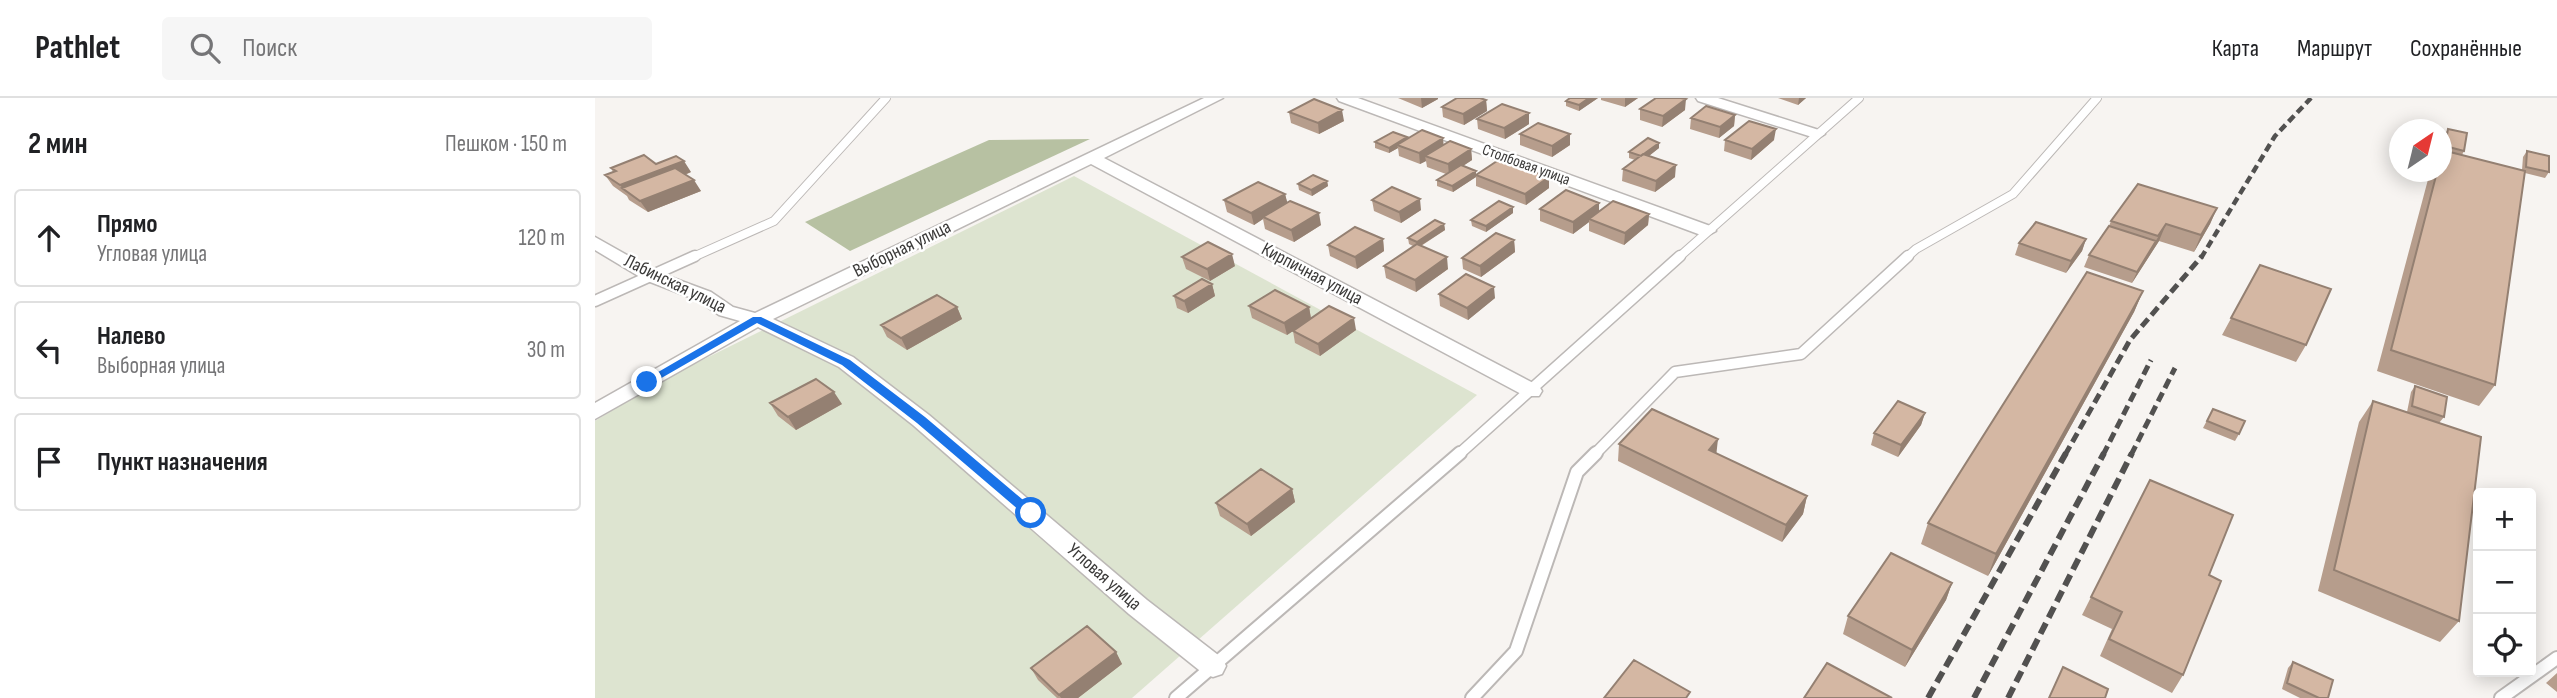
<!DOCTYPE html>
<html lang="ru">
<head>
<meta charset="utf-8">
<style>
	:root { --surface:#fff; --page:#f6f6f6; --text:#202124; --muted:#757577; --line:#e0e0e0 }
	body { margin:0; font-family:"Sofia Sans Condensed",sans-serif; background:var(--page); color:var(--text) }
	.controls { position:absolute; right:21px; bottom:21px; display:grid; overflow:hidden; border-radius:7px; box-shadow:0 4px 18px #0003 }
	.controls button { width:63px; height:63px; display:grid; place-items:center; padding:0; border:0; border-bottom:2px solid var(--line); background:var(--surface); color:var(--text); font:35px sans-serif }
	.compass { position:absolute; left:1794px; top:21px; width:63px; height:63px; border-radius:50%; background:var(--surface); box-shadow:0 4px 18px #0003; rotate:35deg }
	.stop { position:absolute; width:21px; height:21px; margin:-16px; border:5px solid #1a73e8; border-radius:50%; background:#fff }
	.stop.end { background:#1a73e8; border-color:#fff; box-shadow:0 2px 7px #0008 }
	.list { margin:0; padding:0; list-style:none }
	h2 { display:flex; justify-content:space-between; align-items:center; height:91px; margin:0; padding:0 28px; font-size:30px }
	h2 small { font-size:23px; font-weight:400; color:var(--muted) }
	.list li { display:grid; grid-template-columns:46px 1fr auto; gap:21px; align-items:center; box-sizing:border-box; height:98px; margin:0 14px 14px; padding:0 14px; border:2px solid var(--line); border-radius:7px }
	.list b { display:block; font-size:26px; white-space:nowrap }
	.list p { margin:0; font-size:23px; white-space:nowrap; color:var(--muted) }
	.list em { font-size:23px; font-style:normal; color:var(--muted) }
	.icon { flex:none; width:38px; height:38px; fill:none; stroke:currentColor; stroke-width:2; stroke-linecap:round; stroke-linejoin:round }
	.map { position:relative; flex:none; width:1962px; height:600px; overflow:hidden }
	header { display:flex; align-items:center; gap:42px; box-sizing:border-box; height:98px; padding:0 35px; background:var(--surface); border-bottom:2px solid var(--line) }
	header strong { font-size:33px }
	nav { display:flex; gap:38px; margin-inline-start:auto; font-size:24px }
	.search { width:490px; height:63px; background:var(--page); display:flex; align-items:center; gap:18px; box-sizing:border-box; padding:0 24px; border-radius:7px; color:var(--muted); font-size:26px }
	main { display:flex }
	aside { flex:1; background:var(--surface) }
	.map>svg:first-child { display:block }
	.green { fill:#dde4d0 }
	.forest { fill:#b7c1a2 }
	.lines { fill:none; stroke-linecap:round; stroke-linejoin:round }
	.service-far2-casing { stroke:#bcb8b6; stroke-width:10 }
	.service-far1-casing { stroke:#bcb8b6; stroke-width:13 }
	.service-casing { stroke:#bcb8b6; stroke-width:16 }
	.minor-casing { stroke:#bcb8b6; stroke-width:3 }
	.service-far2 { stroke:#fff; stroke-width:8 }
	.service-far1 { stroke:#fff; stroke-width:10 }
	.service { stroke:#fff; stroke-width:12 }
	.minor { fill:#fff; fill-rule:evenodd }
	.rail-far2 { stroke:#525150; stroke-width:4.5; stroke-dasharray:8 4.5; stroke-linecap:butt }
	.rail-far1 { stroke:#525150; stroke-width:5; stroke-dasharray:10 5; stroke-linecap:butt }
	.rail { stroke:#525150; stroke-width:6; stroke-dasharray:12 6; stroke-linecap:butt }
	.wall { fill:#b69d8c }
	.shaded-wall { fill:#948072 }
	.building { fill:#d4b7a3; stroke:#948072; stroke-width:2 }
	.route { fill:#1a73e8 }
	.labels { text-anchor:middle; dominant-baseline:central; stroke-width:5; stroke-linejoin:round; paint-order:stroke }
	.far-street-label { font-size:16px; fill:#3b3a39; stroke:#fff }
	.street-label { font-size:19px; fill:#3b3a39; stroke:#fff }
</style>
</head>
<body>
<header>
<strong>Pathlet</strong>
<div class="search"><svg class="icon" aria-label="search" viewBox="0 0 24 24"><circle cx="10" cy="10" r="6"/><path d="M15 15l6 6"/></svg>Поиск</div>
<nav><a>Карта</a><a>Маршрут</a><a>Сохранённые</a></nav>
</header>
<main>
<aside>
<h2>2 мин<small>Пешком · 150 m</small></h2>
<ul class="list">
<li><svg class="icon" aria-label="ahead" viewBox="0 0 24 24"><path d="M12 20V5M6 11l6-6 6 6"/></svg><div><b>Прямо</b><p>Угловая улица</p></div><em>120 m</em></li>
<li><svg class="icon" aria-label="left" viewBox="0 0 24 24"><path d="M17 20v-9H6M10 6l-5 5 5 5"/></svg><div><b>Налево</b><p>Выборная улица</p></div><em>30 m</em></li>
<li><svg class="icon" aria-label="arrive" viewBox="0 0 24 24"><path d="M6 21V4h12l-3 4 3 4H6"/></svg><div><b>Пункт назначения</b></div></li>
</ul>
</aside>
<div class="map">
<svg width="1962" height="600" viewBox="0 0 1962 600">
	<rect width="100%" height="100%" fill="#f7f4f1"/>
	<path class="green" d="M479 78 882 297 537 600H0V323L65 283Z"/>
	<path class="forest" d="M495 41 255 153 210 124 394 42Z"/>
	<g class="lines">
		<g class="service-far2-casing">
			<path id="service-far2" d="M96 160 179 123 291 0
				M1083 160 1264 0
				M1311 160 1321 151 1418 96 1502 0"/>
		</g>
		<g class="service-far1-casing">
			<path id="service-far1" d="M0 203 100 158
				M863 357 1085 158
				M999 357 1080 274 1206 256 1313 158"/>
		</g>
		<g class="service-casing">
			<path id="service" d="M581 600 865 355
				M877 600 921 553 982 374 1001 355
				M1906 600 1962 560"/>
		</g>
		<g class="minor-casing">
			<path id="minor" d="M609 0H628L509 60 944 288 947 293 944 298H930L496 66 178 221 258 259 334 317 552 502 627 560 631 568 627 576 618 579 609 576 534 516 318 327 244 269 163 229 0 321V305L145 223 124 217 102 202 50 182 0 152V139L62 174 116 194 138 209 160 215Z
				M742 0H763L1118 129 1121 133 1112 138 1106 137 744 3Z
				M1101 0H1123L1227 33 1230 36 1222 41 1217 39 1103 3Z"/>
		</g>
		<use href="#service-far2" class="service-far2"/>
		<use href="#service-far1" class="service-far1"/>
		<use href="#service" class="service"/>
		<use href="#minor" class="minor"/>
		<path class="rail-far2" d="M1606 160 1680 38 1716 0"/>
		<path class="rail-far1" d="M1470 357 1535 242 1607 158
			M1508 357 1556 262
			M1536 357 1580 270"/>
		<path class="rail" d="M1333 600 1471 355
			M1379 600 1509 355
			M1413 600 1537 355"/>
	</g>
	<path class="wall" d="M803 0H843V1L827 10Z
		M1003 0 984 13 971 8V3Z
		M1006 0H1043L1030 9 1006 2Z
		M1183 0H1211L1203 7Z
		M891 2 892 13 869 27 848 19 847 9Z
		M1045 11 1090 12 1067 29 1045 22Z
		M694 14 749 23 724 36 696 25Z
		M934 15V26L910 41 883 31 882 21Z
		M1140 17 1139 28 1124 40 1095 31 1096 20Z
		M1853 31 1869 53 1867 57 1927 72 1928 59 1932 53 1954 74 1950 80 1930 75 1900 287 1884 308 1782 273 1835 74H1846V53L1850 36Z
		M925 36 975 47 957 59 925 47Z
		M812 41 876 51 877 62 868 68 881 76 954 90 931 107 881 88V79L858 94 842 88V82L851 76 832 69 831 63 825 66 804 58 803 50 794 55 780 50V44Z
		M1130 42H1179L1156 62 1129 53Z
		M1064 45V50L1054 58 1080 79 1060 94 1027 83 1028 71 1040 62 1034 60V54Z
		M61 66 96 74 90 77 106 93 53 114 34 102 32 98 18 88 10 77 18 74 16 70Z
		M732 83 733 88 717 98 704 92 703 86Z
		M690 96 692 105 726 127 699 144 670 131 668 121 659 127 632 114 629 102Z
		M777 102 826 112 806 125 779 113Z
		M1622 110 1615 126 1599 154 1564 143 1537 185 1489 169 1494 157 1514 128 1516 123Z
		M945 111 1054 116 1053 127 1029 147 994 133V124L978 136 945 123Z
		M918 115 891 134 877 128 876 122Z
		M849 126 850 132 826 148 853 171 821 194 791 180 789 168 818 148 814 146 813 140Z
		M788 141 789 153 762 171 735 158 733 147Z
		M1491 141 1487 153 1471 175 1420 157 1424 145Z
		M919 142 920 154 886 179 868 171 867 160Z
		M587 159 640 168 615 183 591 171Z
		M1665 167 1711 247 1701 264 1627 237Z
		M617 186 620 198 593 215 582 210 579 198Z
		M1548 193 1539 214 1393 478 1326 446 1333 425Z
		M844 196 900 200 873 222 845 208Z
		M654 208 714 209 716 220 761 232 725 258 700 245 698 233 692 237 657 220Z
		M362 209 367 221 312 252 292 239 286 227Z
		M1820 288 1849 319 1844 325 1864 523 1845 544 1723 493 1764 324 1778 303 1812 314 1816 294Z
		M175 305 247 306 201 332 183 318Z
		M1618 311 1644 336 1640 343 1608 330Z
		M1330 315 1326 327 1303 359 1276 347 1279 335Z
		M1024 346 1121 356 1212 398 1208 416 1187 444 1023 363Z
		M1555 382 1614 477 1588 577 1577 595 1505 558 1517 531 1487 517Z
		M697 391 700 404 656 438 625 418 621 405Z
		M1357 485 1351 502 1310 569 1248 536 1253 518Z
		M521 554 527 566 483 600H462L443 582 436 570Z
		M1698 564 1733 600H1705L1687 591 1693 570Z
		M1962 575V594L1951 585Z"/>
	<path class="shaded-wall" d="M826 0H843V1L827 10Z
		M994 0H1003L984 13V7Z
		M1030 0H1043L1030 9Z
		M1204 0H1211L1203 7Z
		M1091 1 1090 12 1067 29 1068 18Z
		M891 2 892 13 869 27 868 16Z
		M747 12 749 23 724 36 723 25Z
		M934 15V26L910 41 909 30Z
		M1140 17 1139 28 1124 40 1125 29Z
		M1181 31 1179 42 1156 62 1157 51Z
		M975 36V47L957 59V48Z
		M812 39 813 45 802 47 803 50 794 55V50Z
		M848 40 849 51 830 58 831 63 825 66 824 55Z
		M1064 45V50L1046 64V58Z
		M876 51 877 62 854 77 853 66Z
		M89 63 96 74 37 97 28 91 25 87Z
		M1081 67 1080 79 1060 94 1061 83Z
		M881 73V79L858 94 857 88Z
		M954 79V90L931 107 930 96Z
		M99 82 106 93 53 114 45 103Z
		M732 83 733 88 717 98 716 92Z
		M690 96 693 107 668 119V121L659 127 656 115Z
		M825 101 826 112 806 125 804 114Z
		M1004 105V116L994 121V124L978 136V124Z
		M918 109V115L891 134V128Z
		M1622 110 1615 126 1599 154 1606 137Z
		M724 115 726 127 699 144 696 132Z
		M1054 116 1053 127 1029 147 1030 135Z
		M849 126 850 132 822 150V144Z
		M1571 126 1564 143 1537 185 1542 174Z
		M788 141 789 153 762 171 760 159Z
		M1491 141 1487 153 1471 175 1476 163Z
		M919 142 920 154 886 179 885 168Z
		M637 156 640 168 615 183 612 171Z
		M852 159 853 171 821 194 820 182Z
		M617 186 620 198 593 215 589 203Z
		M899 189 900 200 873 222 872 210Z
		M1548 193 1539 214 1393 478 1401 456Z
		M362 209 367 221 312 252 306 240Z
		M714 209 716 221 692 237 689 225Z
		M759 220 761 232 725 258 723 246Z
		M239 294 247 306 201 332 193 319Z
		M1330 315 1326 327 1303 359 1306 347Z
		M1123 341 1121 359 1114 352Z
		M697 391 700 404 656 438 652 426Z
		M1212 398 1208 416 1187 444 1191 427Z
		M1357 485 1351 502 1310 569 1317 552Z
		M521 554 527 566 483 600H466L464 597Z"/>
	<path class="building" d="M862 0H885L891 2 868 16 847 9Z
		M975 0H994L984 7 971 3Z
		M1061 0H1086L1091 1 1068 18 1045 11Z
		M719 1 747 12 723 25 694 14Z
		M907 6 934 15 909 30 882 21Z
		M1111 8 1140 17 1125 29 1096 20Z
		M1154 23 1181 31 1157 51 1130 42Z
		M943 25 975 36 957 48 925 36Z
		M1853 31 1872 35 1869 53 1850 48Z
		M827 32 848 40 824 55 802 47Z
		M798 34 812 39 794 50 780 44Z
		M1053 40 1064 45 1046 58 1034 54Z
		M855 43 876 51 853 66 830 58Z
		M1847 52 1930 73 1900 287 1796 252 1842 74H1846Z
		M1932 53 1954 58V74L1931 69Z
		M1048 56 1081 67 1061 83 1028 71Z
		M49 57 61 66 81 58 89 63 25 87 10 77 21 73 16 70Z
		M905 61 954 79 930 96 881 77Z
		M866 67 881 73 857 88 842 82Z
		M80 70 99 82 45 103 27 90Z
		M718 77 732 83 716 92 703 86Z
		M663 84 690 96 656 115 629 102Z
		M1543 86 1622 110 1606 137 1571 126 1563 138 1516 123Z
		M797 89 825 101 804 114 777 102Z
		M971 92 1004 105 978 124 945 111Z
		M695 103 724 115 696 132 668 119Z
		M904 103 918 109 891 128 876 122Z
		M1018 103 1054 116 1030 135 994 121Z
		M840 122 849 126 822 144 813 140Z
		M1441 124 1491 141 1476 163 1424 145Z
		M1514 128 1561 143 1542 174 1494 157Z
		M760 129 788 141 760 159 733 147Z
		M901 135 919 142 885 168 867 160Z
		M613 144 637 156 612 171 587 159Z
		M822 146 852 159 820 182 789 168Z
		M1665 167 1736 191 1711 247 1636 220Z
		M1492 174 1548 193 1401 456 1333 425Z
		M871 176 899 189 872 210 844 196Z
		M607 181 617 186 589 203 579 198Z
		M680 192 714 209 689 225 654 208Z
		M342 197 362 209 306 240 286 227Z
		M734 208 759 220 723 246 698 233Z
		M221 281 239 294 193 319 175 305Z
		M1820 288 1852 299 1849 319 1817 308Z
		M1303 303 1330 315 1306 347 1279 335Z
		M1778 303 1886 339 1864 523 1739 472Z
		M1057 311 1123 341 1114 352 1212 398 1191 427 1024 346Z
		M1618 311 1650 323 1644 336 1612 323Z
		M666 371 697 391 652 426 621 405Z
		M1555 382 1638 417 1614 477 1626 483 1588 577 1514 541 1527 514 1496 499Z
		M1296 455 1357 485 1317 552 1253 518Z
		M492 528 521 554 464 597 436 570Z
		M1039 562 1095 594 1091 600H1009Z
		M1698 564 1738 582 1733 600H1724L1692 585Z
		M1232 565 1297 600H1209Z
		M1468 569 1513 591 1510 600H1454Z"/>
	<path class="route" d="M158 219H166L255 262 330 319 440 412V418H431L322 325 247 267 162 225 56 286 46 284Z"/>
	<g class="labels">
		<g class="far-street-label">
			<text transform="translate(931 67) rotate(20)">Столбовая улица</text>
		</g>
		<g class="street-label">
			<text transform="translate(307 151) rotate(-26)">Выборная улица</text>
			<text transform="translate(717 176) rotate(28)">Кирпичная улица</text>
			<text transform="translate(80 186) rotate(26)">Лабинская улица</text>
			<text transform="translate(509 479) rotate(41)">Угловая улица</text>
		</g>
	</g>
</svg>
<div class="controls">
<button>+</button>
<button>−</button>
<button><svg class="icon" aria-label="locate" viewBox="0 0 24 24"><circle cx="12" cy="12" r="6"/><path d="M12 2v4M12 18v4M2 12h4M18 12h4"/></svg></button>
</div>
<svg class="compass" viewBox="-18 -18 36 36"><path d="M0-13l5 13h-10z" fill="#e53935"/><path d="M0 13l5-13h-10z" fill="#757577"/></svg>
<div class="stop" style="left:436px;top:415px"></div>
<div class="stop end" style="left:52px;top:284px"></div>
</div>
</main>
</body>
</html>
